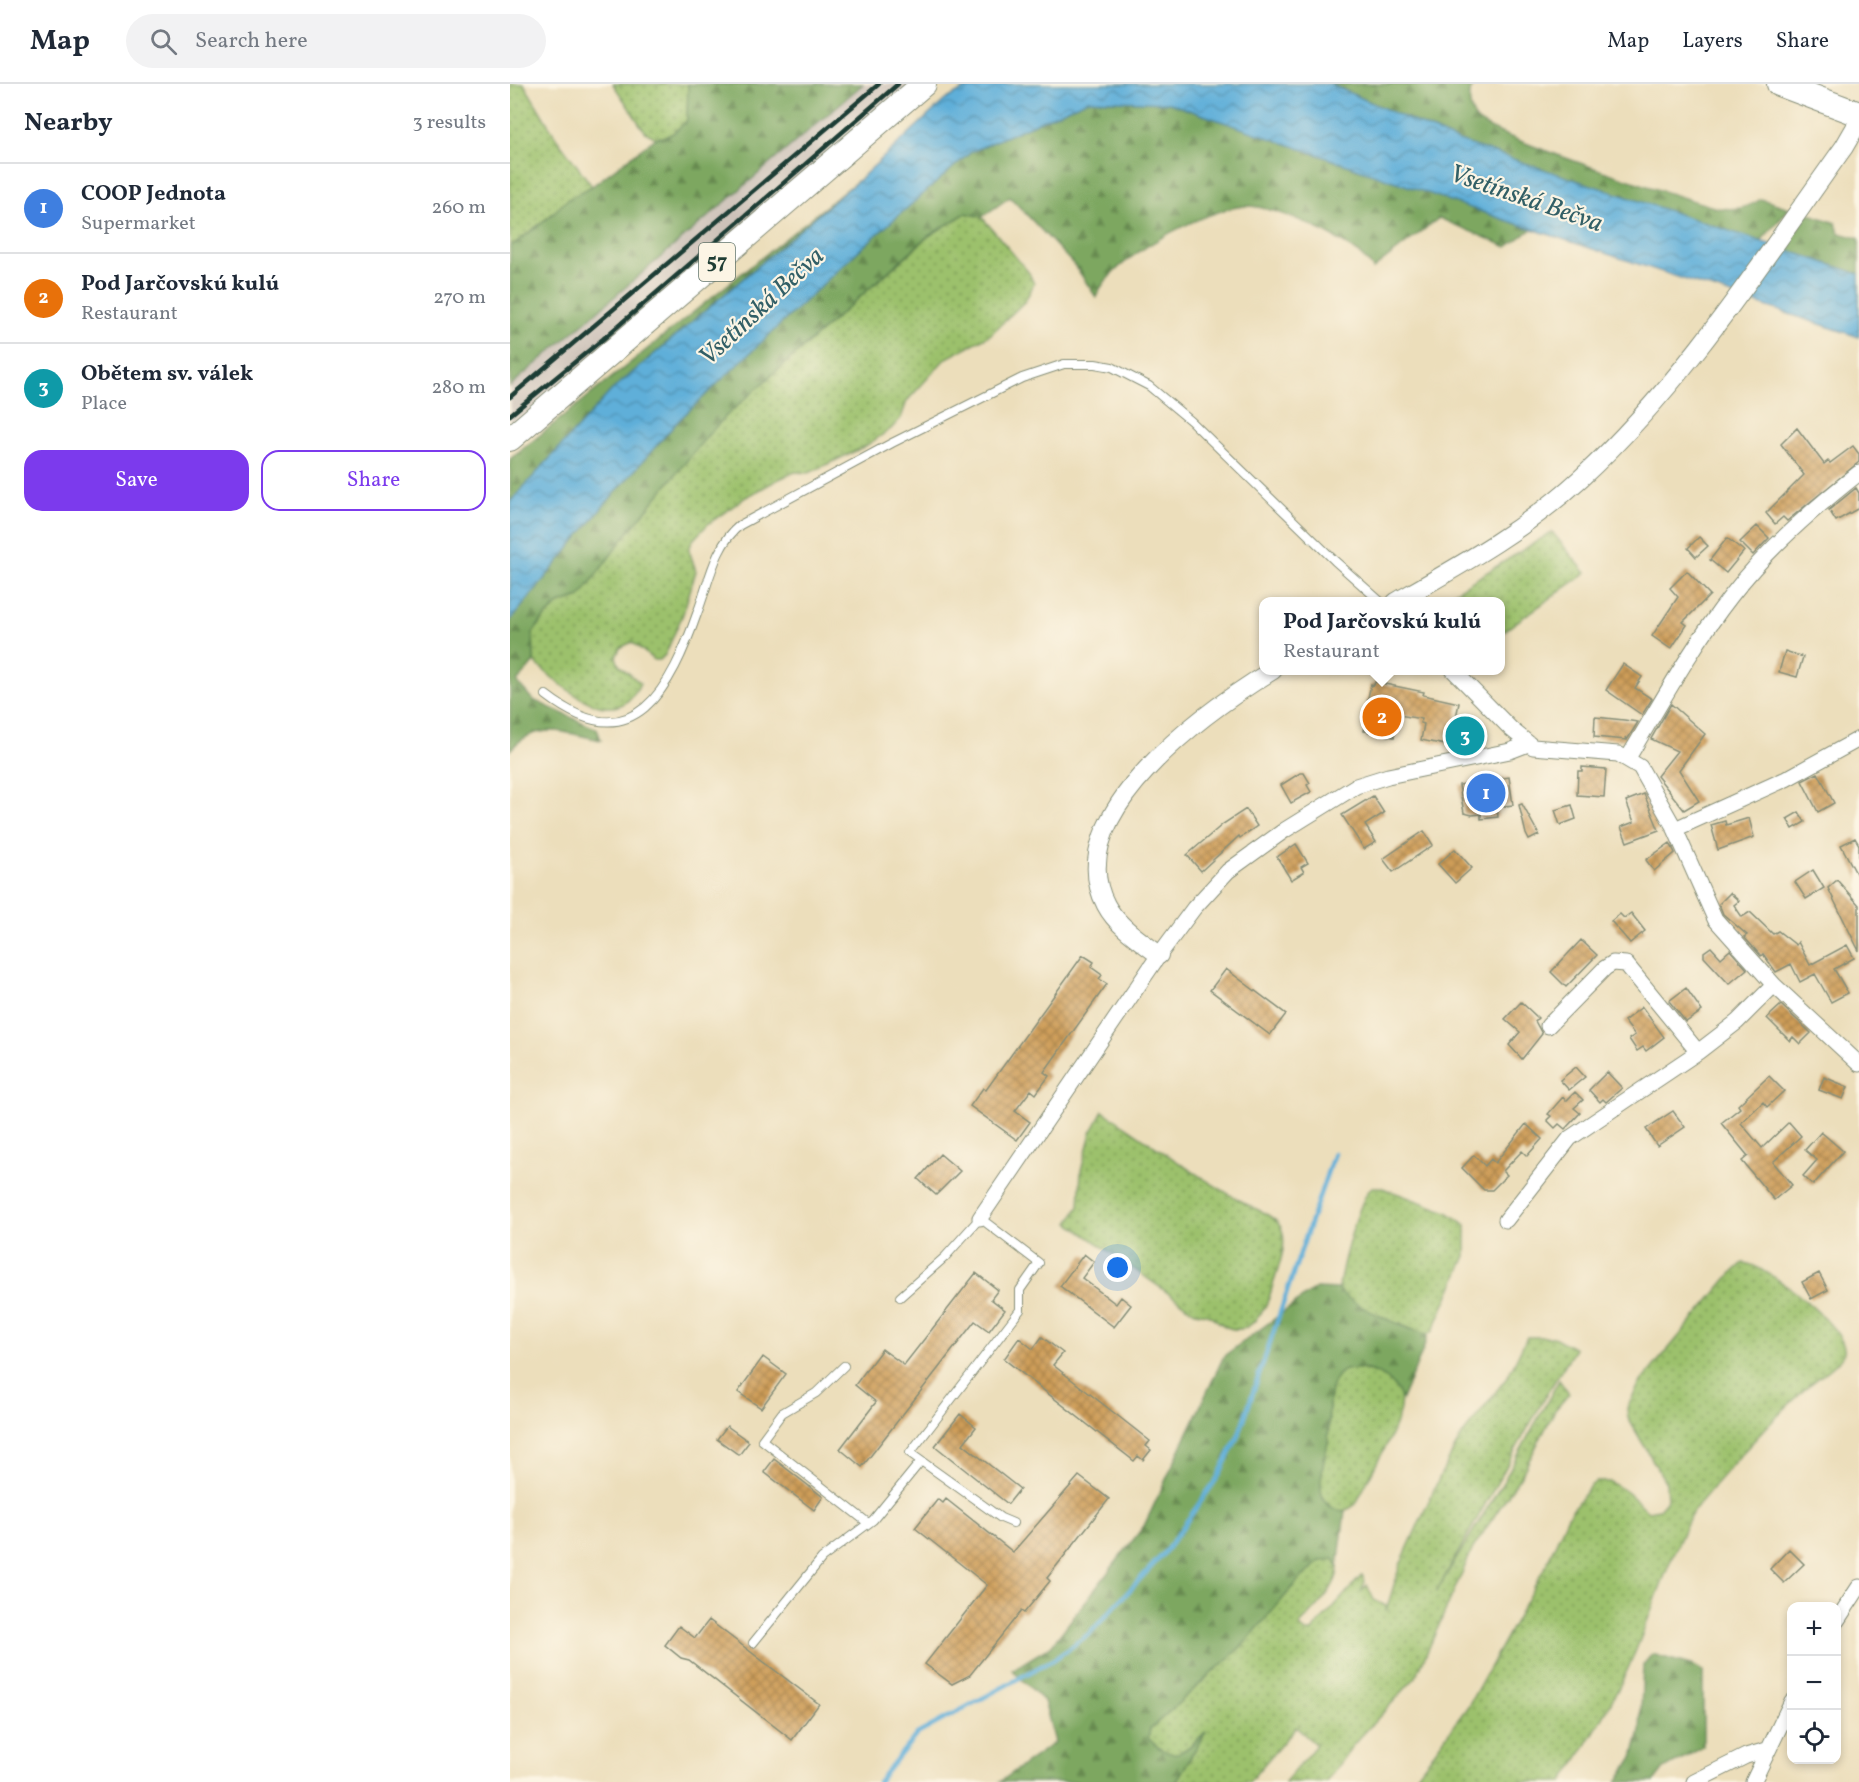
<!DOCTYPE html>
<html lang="en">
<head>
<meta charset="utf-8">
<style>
	:root { --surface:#fff; --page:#f2f2f3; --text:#1f2937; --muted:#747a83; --line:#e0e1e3; --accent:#7c3aed }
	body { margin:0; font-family:Vollkorn,serif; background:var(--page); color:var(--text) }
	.controls { position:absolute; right:18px; bottom:18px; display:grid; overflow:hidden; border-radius:12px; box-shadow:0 3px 9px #0003 }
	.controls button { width:54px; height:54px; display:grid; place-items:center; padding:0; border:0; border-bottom:2px solid var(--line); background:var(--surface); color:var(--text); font:30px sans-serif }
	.you { position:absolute; left:608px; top:1184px; width:21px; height:21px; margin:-15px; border:4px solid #fff; border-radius:50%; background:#1a73e8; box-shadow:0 0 0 9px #1a73e833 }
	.badge { display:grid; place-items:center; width:39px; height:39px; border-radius:50%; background:var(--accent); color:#fff; font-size:20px; font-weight:700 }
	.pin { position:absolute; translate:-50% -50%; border:3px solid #fff; box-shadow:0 2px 6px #0006 }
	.popup { position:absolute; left:749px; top:513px; width:246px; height:78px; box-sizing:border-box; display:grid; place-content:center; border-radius:12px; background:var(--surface); filter:drop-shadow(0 2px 4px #0005); font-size:20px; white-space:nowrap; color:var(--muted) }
	.popup b { font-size:22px; color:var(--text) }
	.popup::after { content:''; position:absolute; left:50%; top:100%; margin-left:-12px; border:12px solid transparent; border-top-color:var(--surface) }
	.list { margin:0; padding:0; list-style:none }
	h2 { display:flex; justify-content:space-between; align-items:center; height:78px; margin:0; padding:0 24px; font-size:26px }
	h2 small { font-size:20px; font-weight:400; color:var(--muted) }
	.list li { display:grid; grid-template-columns:39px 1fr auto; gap:18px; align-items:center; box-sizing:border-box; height:90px; padding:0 24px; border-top:2px solid var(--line) }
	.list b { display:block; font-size:22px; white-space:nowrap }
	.list p { margin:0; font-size:20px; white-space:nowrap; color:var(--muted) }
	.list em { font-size:20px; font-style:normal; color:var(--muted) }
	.actions { display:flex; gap:12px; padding:18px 24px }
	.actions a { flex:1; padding:14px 0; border:2px solid var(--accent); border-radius:18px; text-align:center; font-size:21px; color:var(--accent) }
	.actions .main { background:var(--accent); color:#fff }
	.icon { flex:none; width:33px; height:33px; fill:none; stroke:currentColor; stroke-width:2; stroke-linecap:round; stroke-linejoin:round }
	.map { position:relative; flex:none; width:1349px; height:1698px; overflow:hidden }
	header { display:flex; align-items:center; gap:36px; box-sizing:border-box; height:84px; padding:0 30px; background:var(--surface); border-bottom:2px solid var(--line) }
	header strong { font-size:28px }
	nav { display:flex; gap:33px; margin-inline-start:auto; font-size:21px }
	.search { width:420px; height:54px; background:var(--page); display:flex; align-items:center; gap:15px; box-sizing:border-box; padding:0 21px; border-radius:33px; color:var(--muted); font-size:22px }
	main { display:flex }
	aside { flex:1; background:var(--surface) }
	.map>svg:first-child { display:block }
	.railway { fill:#cdc2b9 }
	.grass { fill:url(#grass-dots); stroke:#5e7f50; stroke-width:1.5 }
	.forest { fill:url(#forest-firs); stroke:#4e724a; stroke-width:1.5 }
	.water { fill:url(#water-waves); stroke:#3f7686; stroke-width:1.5 }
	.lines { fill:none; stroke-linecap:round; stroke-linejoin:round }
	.stream { stroke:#5fafd9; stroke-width:4.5 }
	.building { fill:url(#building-cross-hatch) }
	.service-casing { stroke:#868e78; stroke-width:10 }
	.minor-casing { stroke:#868e78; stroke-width:17 }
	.tertiary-casing { stroke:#868e78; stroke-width:20 }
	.primary-casing { stroke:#868e78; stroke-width:26 }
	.service { stroke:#fff; stroke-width:8 }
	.minor { stroke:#fff; stroke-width:15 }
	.tertiary { stroke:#fff; stroke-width:18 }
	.primary { stroke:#fff; stroke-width:24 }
	.rail { stroke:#1f3d34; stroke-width:4.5 }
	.labels { text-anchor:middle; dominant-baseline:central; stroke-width:4.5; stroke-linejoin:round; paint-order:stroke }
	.shield { fill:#fcf5e5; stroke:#617469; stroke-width:1.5 }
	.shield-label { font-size:22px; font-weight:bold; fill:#1f3d34 }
	.water-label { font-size:26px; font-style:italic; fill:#325f66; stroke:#fcf5e5 }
</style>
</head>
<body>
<header>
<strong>Map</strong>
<div class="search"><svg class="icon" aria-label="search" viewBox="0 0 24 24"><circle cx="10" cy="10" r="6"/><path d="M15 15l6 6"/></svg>Search here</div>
<nav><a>Map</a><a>Layers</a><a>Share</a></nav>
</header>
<main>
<aside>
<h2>Nearby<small>3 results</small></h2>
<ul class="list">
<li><span class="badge" style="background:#3f7fe0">1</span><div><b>COOP Jednota</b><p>Supermarket</p></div><em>260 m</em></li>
<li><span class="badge" style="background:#e8710a">2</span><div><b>Pod Jarčovskú kulú</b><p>Restaurant</p></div><em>270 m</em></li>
<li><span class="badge" style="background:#0f9aa8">3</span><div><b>Obětem sv. válek</b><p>Place</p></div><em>280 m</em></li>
</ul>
<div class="actions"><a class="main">Save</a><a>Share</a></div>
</aside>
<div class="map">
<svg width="1349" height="1698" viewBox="0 0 1349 1698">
	<defs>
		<pattern id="grass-dots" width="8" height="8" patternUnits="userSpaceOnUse" patternTransform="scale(1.5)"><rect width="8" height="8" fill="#9cc16c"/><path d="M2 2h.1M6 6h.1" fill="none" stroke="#7f9e5a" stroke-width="1.8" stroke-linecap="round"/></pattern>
		<pattern id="forest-firs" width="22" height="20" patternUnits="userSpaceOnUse" patternTransform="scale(1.5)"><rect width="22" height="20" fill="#7da760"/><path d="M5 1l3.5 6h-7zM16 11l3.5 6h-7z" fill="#668950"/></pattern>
		<pattern id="water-waves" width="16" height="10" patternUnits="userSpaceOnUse" patternTransform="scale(1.5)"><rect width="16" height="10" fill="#5fafd9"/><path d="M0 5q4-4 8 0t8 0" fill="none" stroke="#4e90b1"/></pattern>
		<pattern id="building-cross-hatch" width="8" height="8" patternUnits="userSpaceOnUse" patternTransform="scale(1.5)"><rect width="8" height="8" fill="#ce9d58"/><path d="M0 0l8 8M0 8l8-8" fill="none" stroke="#a7814a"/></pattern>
	</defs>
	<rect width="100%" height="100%" fill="#fcf5e5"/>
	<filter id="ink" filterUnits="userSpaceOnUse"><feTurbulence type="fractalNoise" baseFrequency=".0167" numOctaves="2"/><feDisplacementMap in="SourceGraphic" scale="12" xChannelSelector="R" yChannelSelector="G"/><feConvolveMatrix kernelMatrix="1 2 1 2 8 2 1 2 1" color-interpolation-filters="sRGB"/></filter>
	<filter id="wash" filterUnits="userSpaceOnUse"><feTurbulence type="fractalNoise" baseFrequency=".008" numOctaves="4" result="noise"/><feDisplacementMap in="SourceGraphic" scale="24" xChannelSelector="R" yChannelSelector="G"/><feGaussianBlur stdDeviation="1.35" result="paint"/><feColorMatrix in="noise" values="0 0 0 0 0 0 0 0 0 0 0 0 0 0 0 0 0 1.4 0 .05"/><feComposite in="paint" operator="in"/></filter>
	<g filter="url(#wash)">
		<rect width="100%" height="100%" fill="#ecdebb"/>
		<path class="railway" d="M353 0H407L0 346V302Z"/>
		<path class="grass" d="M0 0H14L45 52 82 102C52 119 28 143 0 163Z
			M103 0H178L177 37 157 54H146L135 48Z
			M456 129 472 133 519 189 524 200 515 217 480 251 435 275 397 317 391 334 381 345 354 363 299 389 285 388 269 395 236 413 197 441 182 457 179 466 186 487 173 530 155 571 150 576H144L122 558 110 564 106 573 109 581 130 599C106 654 52 602 24 578L23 549 32 536 49 520 70 513 111 457 197 352 217 331 419 152Z
			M1042 448 1076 489 991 549 990 518 930 517Z
			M593 1027C640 1059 686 1092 736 1120 745 1125 765 1132 770 1142 780 1158 767 1187 762 1204 757 1224 740 1257 713 1241 699 1232 705 1231 685 1228L559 1139 569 1122 571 1086 581 1049Z
			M862 1103H870L937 1128 956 1141V1172L922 1249 914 1250C895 1242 837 1222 829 1205 830 1187 849 1113 862 1103Z
			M1233 1179C1253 1178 1340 1246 1334 1268 1330 1281 1305 1295 1295 1305 1255 1343 1219 1382 1185 1425 1177 1435 1173 1450 1167 1462 1150 1500 1137 1541 1120 1580 1102 1621 1077 1660 1053 1698H902L958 1622 1036 1481 1059 1430 1080 1402 1086 1398H1100L1116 1407 1138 1427 1149 1425 1157 1416 1156 1399 1118 1334 1117 1324 1130 1299 1221 1190Z
			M1017 1253H1044L1065 1265 1039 1306 926 1508 992 1400 1049 1296 1059 1310 1045 1326 1012 1390 963 1464 906 1593 843 1661 816 1698H775L806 1661 786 1643 739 1698H666L694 1650C671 1668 664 1682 638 1654L640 1645 734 1560 787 1498 810 1477 824 1475C840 1493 801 1529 789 1542L796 1548H801L852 1491 855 1497 851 1508 857 1501 864 1516 876 1522V1527L890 1481 931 1390 951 1353 998 1292Z
			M843 1284C905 1291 896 1322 874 1366 864 1384 855 1402 846 1420 839 1425 834 1429 825 1425 798 1412 816 1377 818 1356 820 1340 816 1305 826 1291 831 1286 837 1285 843 1284Z"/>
		<path class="forest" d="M178 0H353L0 302V163L32 139 58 115 82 102 146 54C161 53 167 47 177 36Z
			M820 0H963C958 11 958 24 966 35 979 52 1174 114 1207 124 1225 126 1236 125 1251 115L1280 124 1250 158 943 55Z
			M578 16 659 19 1022 145 997 163 929 134 863 185C849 159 764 120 734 122 694 126 600 174 586 213L566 183 500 113 472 133 456 129 418 152 217 331 197 352 111 457 70 513 49 520 32 536 23 549 24 578 7 598 23 616 87 645 91 656C55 649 28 636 0 666V537L95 420 169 336 347 168 461 68Z
			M351 94 101 307 0 418V375Z
			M1297 129 1326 139 1329 149 1349 154V190L1273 165Z
			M806 1204 829 1205C836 1219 902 1248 918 1250 912 1272 901 1293 892 1315 882 1291 859 1281 834 1286 813 1298 820 1336 818 1357 815 1378 796 1426 835 1427L828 1483 824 1475 810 1477 787 1498 734 1560 640 1645 638 1654C663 1681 675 1668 696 1647L666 1698H490L545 1658 534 1617 502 1586 541 1562 634 1442 714 1272Z
			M1142 1570 1184 1582 1193 1588V1663L1154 1685 1144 1698H1107L1123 1673 1130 1647 1133 1581Z"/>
		<path class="water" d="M463 0H820L943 55 1349 190V253L995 136 659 19 578 16 461 68 347 168 169 336 95 420 0 537V418L101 307 351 94 435 16Z"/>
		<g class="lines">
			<path class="stream" d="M368 1698 407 1650 546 1574 580 1549 655 1468 708 1393 729 1350 824 1069"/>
		</g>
		<g id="blocks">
			<path class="building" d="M1287 344 1314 380 1318 377 1320 379 1343 362 1349 370V378L1277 437 1273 433 1265 440 1256 429 1294 391 1271 360Z
				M1346 404 1349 409V424L1326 437 1319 426Z
				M1247 442 1259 454 1243 471 1230 458Z
				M1189 453 1198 462 1186 473 1178 464Z
				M1217 454 1234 467 1216 489 1200 476Z
				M1177 487 1200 511 1173 538 1177 541 1161 565 1142 552 1168 513 1160 504Z
				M1275 567 1293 573 1287 593 1269 588Z
				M1113 580 1132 593 1125 604 1142 615 1132 631 1096 606Z
				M865 598 914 608 913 611 949 619 940 662 911 656 914 640 911 639 912 635 889 631 884 653 854 647 859 624 856 623 861 600 864 601Z
				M1161 620 1195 650 1169 686 1189 717 1174 726 1147 692 1167 667 1141 655Z
				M1085 633 1114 636 1128 638 1117 656 1115 653 1116 656 1084 653Z
				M1072 683 1096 685 1094 713 1067 711 1068 687H1072Z
				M790 689H794L800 699 797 701 801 708 781 719 771 701Z
				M1308 689 1324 719 1308 728 1292 697Z
				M999 693 1003 721 987 723 988 733 971 735V730L962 731 954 729 949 701Z
				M1134 710 1149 746 1117 758 1111 743 1124 738 1116 717Z
				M863 712 874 729 855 741 866 758 854 765 832 731Z
				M1012 720 1029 751 1019 756 1016 750 1009 721Z
				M1062 721 1066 735 1050 741 1045 726Z
				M736 725 747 742 730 754 729 752 691 787 677 771 713 740Z
				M1289 728 1295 738 1283 745 1277 735Z
				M1239 734 1244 753 1208 766 1201 741 1215 737 1216 741Z
				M914 747 923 761 883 788 873 775Z
				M1345 754 1349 761V795L1331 761Z
				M1160 759 1165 769 1144 787 1136 776Z
				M786 760 798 779 791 783 794 788 781 796 767 773Z
				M945 765 962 784 945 799 928 780Z
				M1303 786 1314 804 1296 815 1285 798Z
				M1327 796 1349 821V867L1318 804Z
				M1220 809 1229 817 1224 821 1232 833 1240 828 1263 850 1268 847 1286 861 1288 858 1300 881 1337 861 1344 874 1324 885 1338 909 1321 918 1305 890 1290 898 1281 880 1266 888 1253 870 1251 872 1234 853 1237 851 1213 830 1209 820Z
				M1121 829 1135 847 1120 859 1101 837 1110 830 1114 834Z
				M1071 856 1087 871 1056 903 1041 888Z
				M1201 863 1211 874 1220 866 1237 885 1219 900 1194 873V868Z
				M573 871 584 878 581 883 592 891 589 895 597 900 534 988 539 992 526 1010 521 1006 505 1027 520 1038 507 1056 460 1022 473 1004 476 1006Z
				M716 885 776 930 760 951 700 906Z
				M1176 904 1192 927 1176 938 1159 917Z
				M1011 918 1028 934 1025 937 1032 950 1012 975 999 961 1010 948 995 935Z
				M1271 921 1301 949 1290 960 1283 953 1280 957 1257 934Z
				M1132 923 1154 953 1136 967 1133 963 1127 967 1119 955 1125 951 1114 937Z
				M1066 983 1075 993 1059 1006 1050 996Z
				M1097 988 1112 1004 1096 1018 1093 1015 1090 1018 1079 1006Z
				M1259 992 1274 1007 1257 1023 1253 1018 1231 1039 1252 1064 1279 1038 1291 1052 1263 1078 1282 1101 1264 1116 1232 1077 1238 1072 1211 1039 1230 1024 1228 1021Z
				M1314 993 1338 1003 1333 1015 1309 1006Z
				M1065 1008 1073 1016 1064 1024 1070 1029 1055 1045 1049 1040 1045 1044 1037 1036 1041 1032 1038 1030 1053 1013 1056 1017Z
				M1163 1027 1175 1043 1147 1062 1136 1045Z
				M1016 1040 1032 1055 1017 1072 1012 1067 993 1087 997 1091 982 1106H974L952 1084 964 1071 975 1082 981 1075 985 1079Z
				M1311 1048 1333 1067 1303 1101 1293 1092 1307 1076 1295 1066Z
				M430 1070 450 1087 426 1111 408 1095Z
				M574 1170 584 1178 572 1194 606 1220 611 1213 621 1221 604 1243 550 1202Z
				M466 1189 488 1206 481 1215 495 1226 479 1247 465 1237 352 1383 330 1365 366 1318 345 1301 372 1265 394 1281Z
				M1309 1189 1318 1206 1301 1215 1292 1198Z
				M532 1253 553 1269 543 1281 640 1357 636 1362 641 1366 633 1376 628 1372 624 1377 494 1275 509 1254 523 1265Z
				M253 1273 276 1290 251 1324 228 1308Z
				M450 1330 466 1343 453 1360 510 1405 498 1420 425 1362Z
				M217 1342 239 1358 229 1371 207 1355Z
				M264 1375 313 1413 304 1426 254 1388Z
				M569 1392 599 1415 537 1494 540 1497 514 1529 511 1527 460 1591 442 1600 415 1580 477 1501 405 1444 428 1415 433 1419 436 1415 503 1468Z
				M1279 1465 1294 1480 1274 1499 1260 1485Z
				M199 1536 309 1620 282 1656 179 1576 171 1574 155 1561 169 1542 185 1554Z"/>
		</g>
	</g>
	<g filter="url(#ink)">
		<use href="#blocks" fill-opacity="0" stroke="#868e78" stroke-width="1.5"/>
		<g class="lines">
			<g class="service-casing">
				<path id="service" d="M36 611C124 679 161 604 188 527 199 498 205 461 230 441L382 359 512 294 554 280H585L602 283 639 302 681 337 825 477 871 518
					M390 1213 435 1173 470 1134 529 1179 510 1206V1226L400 1369 491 1434 503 1439
					M334 1282 306 1309 272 1329 252 1356 358 1439
					M243 1559 312 1474 363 1436 411 1377"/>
			</g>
			<g class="minor-casing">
				<path id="minor" d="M943 586 1001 645 1023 663 1108 670 1130 683 1165 745 1205 835 1264 901 1349 980
					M1118 674C1151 619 1182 562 1221 512 1257 465 1302 426 1349 389
					M1165 745 1276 695 1349 655
					M1038 942 1095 884 1103 879 1116 880 1188 968
					M470 1134 649 871 684 824 718 787 775 746 846 702 878 692 1000 667 1018 660
					M996 1136 1060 1054 1188 968 1227 938 1264 901
					M1326 1538 1349 1503
					M1184 1698 1236 1672 1257 1666
					M1243 1698 1282 1617"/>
			</g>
			<g class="tertiary-casing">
				<path id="tertiary" d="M886 518C951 481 1016 445 1071 394 1174 299 1253 176 1334 63L1349 37
					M649 871C631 857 607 842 596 821 548 731 699 625 763 586"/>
			</g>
			<g class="primary-casing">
				<path id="primary" d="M1269 0 1349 30
					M0 355 414 0"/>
			</g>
			<use href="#service" class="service"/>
			<use href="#minor" class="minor"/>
			<use href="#tertiary" class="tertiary"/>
			<use href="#primary" class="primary"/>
			<path class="rail" d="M0 313 369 0
				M0 331 93 255 388 0"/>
		</g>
	</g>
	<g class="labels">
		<rect class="shield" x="189" y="159" width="36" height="38" rx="4.5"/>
		<g class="shield-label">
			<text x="207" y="178">57</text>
		</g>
		<g class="water-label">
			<text transform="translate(1016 115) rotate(19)">Vsetínská Bečva</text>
			<text transform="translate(252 223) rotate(-43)">Vsetínská Bečva</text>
		</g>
	</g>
</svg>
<div class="controls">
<button>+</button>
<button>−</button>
<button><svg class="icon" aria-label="locate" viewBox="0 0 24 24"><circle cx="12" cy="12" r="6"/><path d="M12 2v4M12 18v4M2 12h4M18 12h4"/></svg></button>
</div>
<div class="you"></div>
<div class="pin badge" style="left:976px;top:709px;background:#3f7fe0">1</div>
<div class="pin badge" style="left:872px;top:633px;background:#e8710a">2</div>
<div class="popup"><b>Pod Jarčovskú kulú</b>Restaurant</div>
<div class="pin badge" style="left:955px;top:652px;background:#0f9aa8">3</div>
</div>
</main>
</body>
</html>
